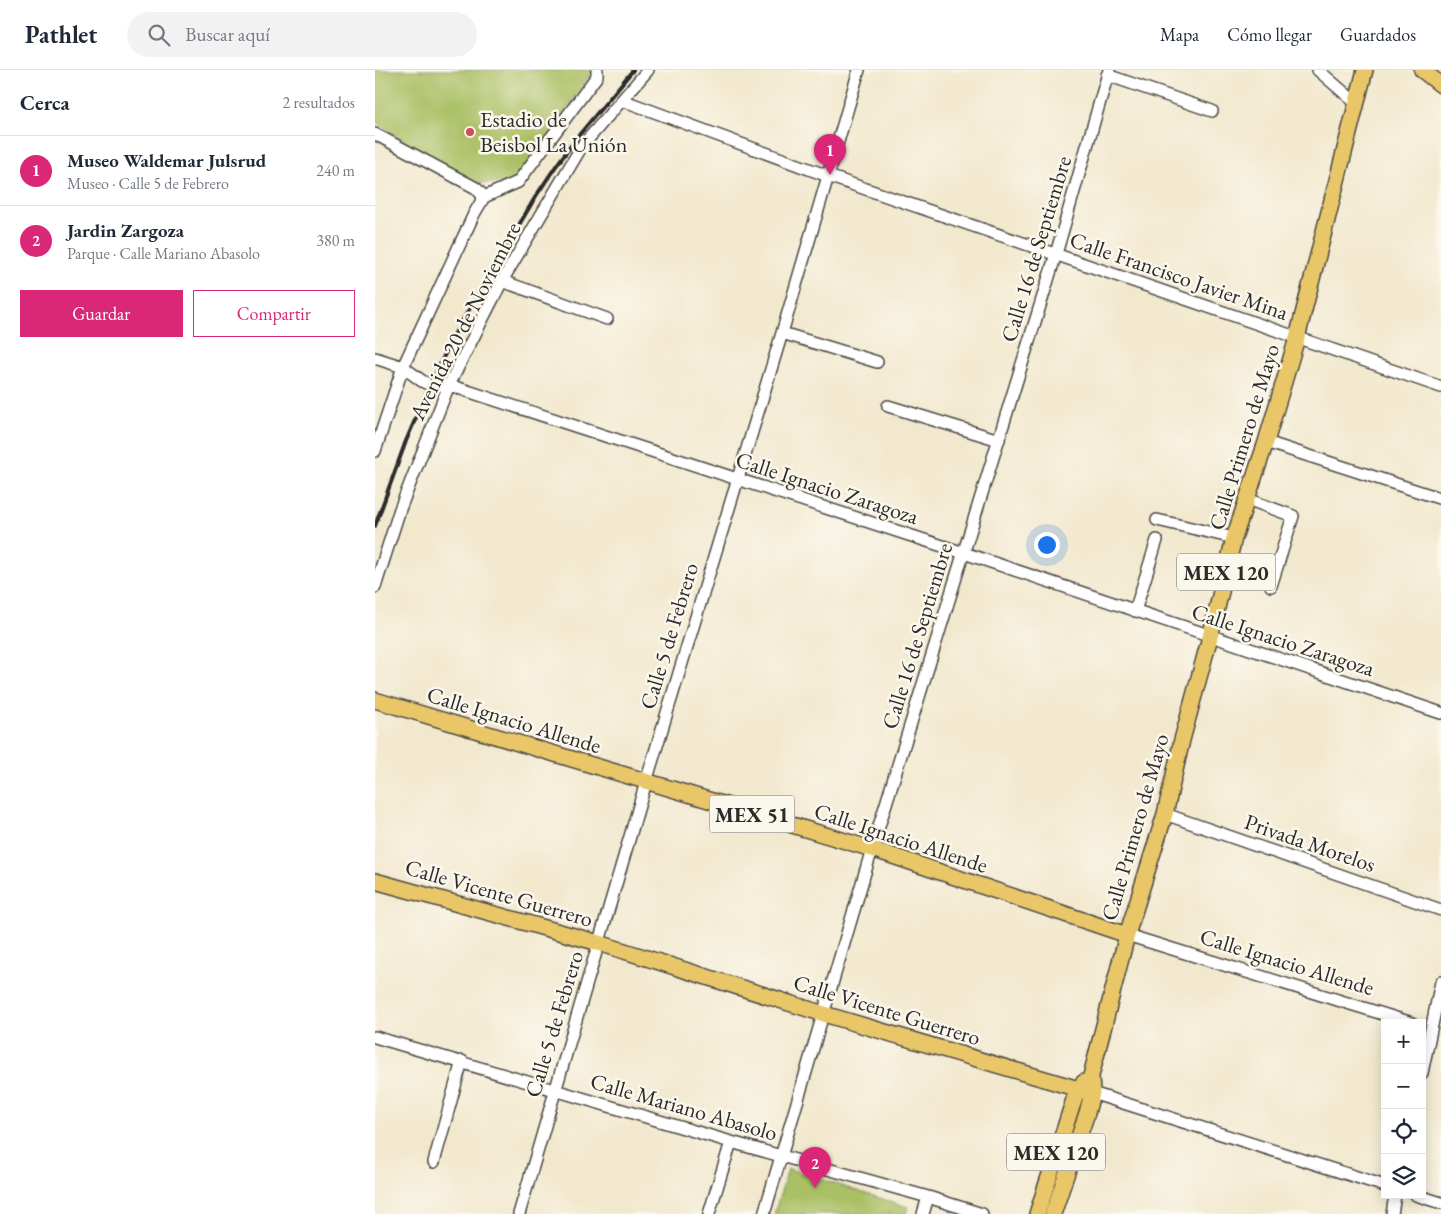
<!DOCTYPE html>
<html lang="es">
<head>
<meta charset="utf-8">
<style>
	:root { --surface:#fff; --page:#f2f2f3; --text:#1f2937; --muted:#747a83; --line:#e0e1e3; --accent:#db2777 }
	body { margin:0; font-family:"EB Garamond",serif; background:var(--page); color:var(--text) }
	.controls { position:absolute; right:15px; bottom:15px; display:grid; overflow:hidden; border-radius:0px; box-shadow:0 2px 12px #0003 }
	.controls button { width:45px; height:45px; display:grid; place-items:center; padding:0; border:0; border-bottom:1px solid var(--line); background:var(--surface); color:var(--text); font:25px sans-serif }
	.you { position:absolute; left:671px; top:474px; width:18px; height:18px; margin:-12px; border:4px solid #fff; border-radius:50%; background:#1a73e8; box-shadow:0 0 0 8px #1a73e833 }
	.badge { display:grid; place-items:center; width:32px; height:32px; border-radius:50%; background:var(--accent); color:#fff; font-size:16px; font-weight:700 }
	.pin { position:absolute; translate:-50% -41px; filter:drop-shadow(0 1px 2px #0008) }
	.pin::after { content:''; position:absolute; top:26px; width:18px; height:15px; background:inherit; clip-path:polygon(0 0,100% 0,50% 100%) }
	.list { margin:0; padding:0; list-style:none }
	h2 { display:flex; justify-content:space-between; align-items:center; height:65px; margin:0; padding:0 20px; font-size:21px }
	h2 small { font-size:16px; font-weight:400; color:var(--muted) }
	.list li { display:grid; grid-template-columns:32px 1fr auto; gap:15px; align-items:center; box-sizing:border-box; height:70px; padding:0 20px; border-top:1px solid var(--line) }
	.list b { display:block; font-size:19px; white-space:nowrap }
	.list p { margin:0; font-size:16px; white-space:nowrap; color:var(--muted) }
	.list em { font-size:16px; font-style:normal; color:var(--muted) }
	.actions { display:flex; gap:10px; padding:15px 20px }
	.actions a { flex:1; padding:11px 0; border:1px solid var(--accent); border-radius:0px; text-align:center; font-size:18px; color:var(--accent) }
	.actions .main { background:var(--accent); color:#fff }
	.icon { flex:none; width:28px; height:28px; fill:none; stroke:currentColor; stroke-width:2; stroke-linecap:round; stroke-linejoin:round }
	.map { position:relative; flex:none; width:1066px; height:1144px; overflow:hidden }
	header { display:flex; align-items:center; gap:30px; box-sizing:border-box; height:70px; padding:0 25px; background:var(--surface); border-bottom:1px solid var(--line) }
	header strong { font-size:24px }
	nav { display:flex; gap:28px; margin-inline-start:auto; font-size:18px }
	.search { width:350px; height:45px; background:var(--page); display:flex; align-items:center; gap:12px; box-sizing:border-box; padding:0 18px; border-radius:28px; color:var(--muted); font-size:19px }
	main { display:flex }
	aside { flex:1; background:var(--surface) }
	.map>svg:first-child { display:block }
	.green { fill:#aac065; stroke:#6a7648 }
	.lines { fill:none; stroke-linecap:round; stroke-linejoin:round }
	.minor-casing { stroke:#494743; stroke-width:14 }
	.major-casing { stroke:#494743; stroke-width:18 }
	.minor { stroke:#fff; stroke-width:11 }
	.major { stroke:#e9c769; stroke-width:15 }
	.rail { stroke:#2b2b2b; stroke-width:4 }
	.poi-dot { fill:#d1495b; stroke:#fbf7ec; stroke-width:2 }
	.labels { text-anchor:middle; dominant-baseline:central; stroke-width:5; stroke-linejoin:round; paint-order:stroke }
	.shield { fill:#fbf7ec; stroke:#696865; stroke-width:1 }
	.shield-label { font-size:21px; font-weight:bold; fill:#2b2b2b }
	.poi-label { font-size:22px; fill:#2b2b2b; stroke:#fbf7ec; text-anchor:start }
	.street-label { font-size:22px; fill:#2b2b2b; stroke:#fbf7ec }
</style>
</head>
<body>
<header>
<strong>Pathlet</strong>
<div class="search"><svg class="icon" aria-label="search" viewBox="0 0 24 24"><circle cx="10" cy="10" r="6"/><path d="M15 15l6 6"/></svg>Buscar aquí</div>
<nav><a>Mapa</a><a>Cómo llegar</a><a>Guardados</a></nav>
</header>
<main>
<aside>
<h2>Cerca<small>2 resultados</small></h2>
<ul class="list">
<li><span class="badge">1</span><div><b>Museo Waldemar Julsrud</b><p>Museo · Calle 5 de Febrero</p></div><em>240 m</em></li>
<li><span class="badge">2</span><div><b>Jardin Zargoza</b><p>Parque · Calle Mariano Abasolo</p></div><em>380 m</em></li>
</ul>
<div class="actions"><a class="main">Guardar</a><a>Compartir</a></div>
</aside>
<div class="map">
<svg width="1066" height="1144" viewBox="0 0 1066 1144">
	<rect width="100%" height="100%" fill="#fbf7ec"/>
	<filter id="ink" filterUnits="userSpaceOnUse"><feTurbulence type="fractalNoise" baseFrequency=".02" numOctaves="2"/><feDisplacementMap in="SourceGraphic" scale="10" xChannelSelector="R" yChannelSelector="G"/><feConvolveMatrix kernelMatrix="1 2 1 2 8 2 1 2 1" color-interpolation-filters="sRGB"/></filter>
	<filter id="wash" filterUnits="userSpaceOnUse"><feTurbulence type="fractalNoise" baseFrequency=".0096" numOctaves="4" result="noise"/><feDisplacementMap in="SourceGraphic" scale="20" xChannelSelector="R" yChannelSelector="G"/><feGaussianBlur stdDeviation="1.12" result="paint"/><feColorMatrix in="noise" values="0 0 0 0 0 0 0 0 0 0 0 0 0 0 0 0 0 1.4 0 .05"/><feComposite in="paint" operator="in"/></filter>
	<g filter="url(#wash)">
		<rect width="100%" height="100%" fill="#f2e8ce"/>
		<path class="green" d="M0 0H217V2L169 72 136 113H98L65 98 0 51Z
			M413 1099 533 1137 531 1144H399Z"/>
	</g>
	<g filter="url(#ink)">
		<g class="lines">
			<g class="minor-casing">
				<path id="minor" d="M943 0 981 33
					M732 5 837 41
					M247 30 453 106 1066 317
					M0 64 101 118 109 127
					M127 211 232 249
					M407 263 502 292
					M0 288 28 297 47 311 55 315H74L589 483 1066 643
					M513 336 624 370
					M891 372 1064 428
					M0 381 28 297 99 144 109 127 143 112 222 6V0
					M872 429 918 446 896 516
					M782 450 859 468
					M0 517 25 439 74 315 127 211 207 76 273 0
					M760 541 782 470
					M790 744 1066 840
					M752 865 1037 953
					M0 967 356 1072 553 1127 607 1144
					M1047 1003 1066 912
					M717 1023 1010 1116
					M59 1092 87 991
					M1041 1125 1066 1133
					M144 1144 271 712 407 263 484 0
					M334 1144 356 1072
					M389 1144 497 779 681 184 734 0
					M548 1144 553 1127
					M1017 1144 1020 1125"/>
			</g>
			<g class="major-casing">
				<path id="major" d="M1047 0 1066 15
					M0 630 497 779 752 865
					M0 811 224 873 449 944 717 1023
					M662 1144 702 1020 709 1012
					M678 1144 712 1043 717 1023 716 1006 752 865 790 744 807 670 835 567 859 468 891 372 922 268 990 0"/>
			</g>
			<use href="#minor" class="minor"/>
			<use href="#major" class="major"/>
			<path class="rail" d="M0 456 31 371 55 315 79 265 161 126 181 96 204 65 258 0"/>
		</g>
	</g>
	<circle class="poi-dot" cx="95" cy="62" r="5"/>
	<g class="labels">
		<g class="shield">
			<rect x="802" y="483.5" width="98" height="37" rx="4"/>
			<rect x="334.5" y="725.5" width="85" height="37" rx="4"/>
			<rect x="632" y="1063.5" width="98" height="37" rx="4"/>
		</g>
		<g class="shield-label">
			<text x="851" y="502">MEX 120</text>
			<text x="377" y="744">MEX 51</text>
			<text x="681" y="1082">MEX 120</text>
		</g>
		<g class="poi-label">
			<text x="105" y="49">Estadio de<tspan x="105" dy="25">Beisbol La Unión</tspan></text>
		</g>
		<g class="street-label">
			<text transform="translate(661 179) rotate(-73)">Calle 16 de Septiembre</text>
			<text transform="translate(804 206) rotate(19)">Calle Francisco Javier Mina</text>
			<text transform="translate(90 251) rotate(-63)">Avenida 20 de Noviembre</text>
			<text transform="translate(869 367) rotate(-73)">Calle Primero de Mayo</text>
			<text transform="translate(452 418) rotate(18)">Calle Ignacio Zaragoza</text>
			<text transform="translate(294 566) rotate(-73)">Calle 5 de Febrero</text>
			<text transform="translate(542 566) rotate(-73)">Calle 16 de Septiembre</text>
			<text transform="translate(908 570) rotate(18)">Calle Ignacio Zaragoza</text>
			<text transform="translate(139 650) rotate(17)">Calle Ignacio Allende</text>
			<text transform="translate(760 757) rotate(-74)">Calle Primero de Mayo</text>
			<text transform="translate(526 768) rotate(18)">Calle Ignacio Allende</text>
			<text transform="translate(935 773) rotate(19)">Privada Morelos</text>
			<text transform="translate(124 823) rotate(16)">Calle Vicente Guerrero</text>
			<text transform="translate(912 892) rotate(17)">Calle Ignacio Allende</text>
			<text transform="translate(512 940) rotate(17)">Calle Vicente Guerrero</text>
			<text transform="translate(179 954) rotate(-73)">Calle 5 de Febrero</text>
			<text transform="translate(309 1037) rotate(16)">Calle Mariano Abasolo</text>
		</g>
	</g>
</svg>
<div class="controls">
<button>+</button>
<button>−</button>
<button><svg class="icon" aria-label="locate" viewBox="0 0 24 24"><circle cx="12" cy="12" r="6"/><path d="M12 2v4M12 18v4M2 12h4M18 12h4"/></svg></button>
<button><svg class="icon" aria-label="layers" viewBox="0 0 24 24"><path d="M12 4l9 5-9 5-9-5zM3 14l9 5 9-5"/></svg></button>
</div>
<div class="you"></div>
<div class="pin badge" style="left:455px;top:105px">1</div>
<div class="pin badge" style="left:440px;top:1118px">2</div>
</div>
</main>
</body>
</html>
